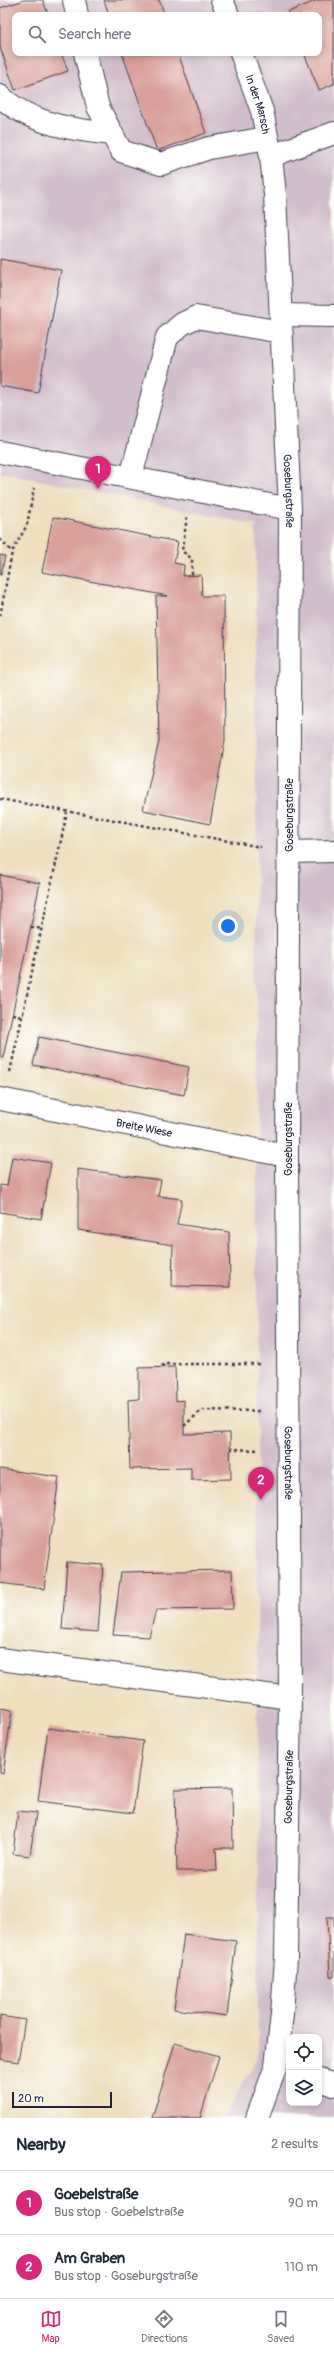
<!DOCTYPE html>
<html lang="en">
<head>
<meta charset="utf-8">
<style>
	:root { --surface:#fff; --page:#f2f2f3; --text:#1f2937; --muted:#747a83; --line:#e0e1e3; --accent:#db2777 }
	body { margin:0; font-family:Pangolin,sans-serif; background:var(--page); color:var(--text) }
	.controls { position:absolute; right:12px; bottom:12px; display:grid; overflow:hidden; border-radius:8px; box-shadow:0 2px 6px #0003 }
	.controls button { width:36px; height:36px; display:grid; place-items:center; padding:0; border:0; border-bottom:1px solid var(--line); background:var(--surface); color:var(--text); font:20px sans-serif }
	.scale { position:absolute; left:12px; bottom:10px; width:100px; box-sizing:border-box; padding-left:4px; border:2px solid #22223b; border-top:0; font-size:11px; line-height:14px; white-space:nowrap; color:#22223b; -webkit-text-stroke:3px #fdfcf7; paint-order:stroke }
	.you { position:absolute; left:228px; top:926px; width:14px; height:14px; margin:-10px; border:3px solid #fff; border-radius:50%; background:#1a73e8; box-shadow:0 0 0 6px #1a73e833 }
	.badge { display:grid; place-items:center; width:26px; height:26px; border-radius:50%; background:var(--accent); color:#fff; font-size:13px; font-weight:700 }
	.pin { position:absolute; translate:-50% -33px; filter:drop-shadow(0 1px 2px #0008) }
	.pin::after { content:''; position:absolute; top:21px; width:14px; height:12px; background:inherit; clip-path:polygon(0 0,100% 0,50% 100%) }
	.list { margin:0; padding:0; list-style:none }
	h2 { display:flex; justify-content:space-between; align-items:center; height:52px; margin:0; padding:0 16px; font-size:17px }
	h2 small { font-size:13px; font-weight:400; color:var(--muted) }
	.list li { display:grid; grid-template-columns:26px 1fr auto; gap:12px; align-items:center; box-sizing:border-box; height:64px; padding:0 16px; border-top:1px solid var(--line) }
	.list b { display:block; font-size:15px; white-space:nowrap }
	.list p { margin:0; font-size:13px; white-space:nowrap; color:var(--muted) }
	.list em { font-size:13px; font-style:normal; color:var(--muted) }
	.icon { flex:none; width:22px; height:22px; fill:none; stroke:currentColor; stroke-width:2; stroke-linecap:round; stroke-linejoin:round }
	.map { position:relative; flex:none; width:334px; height:2118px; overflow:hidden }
	.search { position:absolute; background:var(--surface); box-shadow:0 2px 6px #0003; left:12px; right:12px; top:12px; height:44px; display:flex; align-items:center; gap:10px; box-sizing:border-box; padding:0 14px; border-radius:8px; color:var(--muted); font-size:15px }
	.sheet { height:180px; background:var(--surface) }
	nav { display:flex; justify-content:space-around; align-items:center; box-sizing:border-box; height:56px; border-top:1px solid var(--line); background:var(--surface); font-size:11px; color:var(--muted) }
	nav a { display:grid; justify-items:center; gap:2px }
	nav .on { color:var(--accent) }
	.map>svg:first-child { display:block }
	.industrial { fill:#d1bdcb; fill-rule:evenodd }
	.building { fill:#d8a099 }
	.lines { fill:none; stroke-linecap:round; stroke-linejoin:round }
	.minor-casing { stroke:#413e4f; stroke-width:24 }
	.path { stroke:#413e4f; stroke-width:2.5; stroke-dasharray:3 3; stroke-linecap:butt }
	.minor { stroke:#fff; stroke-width:22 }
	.labels { text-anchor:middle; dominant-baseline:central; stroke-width:3; stroke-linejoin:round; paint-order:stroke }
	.street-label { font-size:11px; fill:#22223b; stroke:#fdfcf7 }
</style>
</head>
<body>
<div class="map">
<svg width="334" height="2118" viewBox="0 0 334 2118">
	<rect width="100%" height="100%" fill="#fdfcf7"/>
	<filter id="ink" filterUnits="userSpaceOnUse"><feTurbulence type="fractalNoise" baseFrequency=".025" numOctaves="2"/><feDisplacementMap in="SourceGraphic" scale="8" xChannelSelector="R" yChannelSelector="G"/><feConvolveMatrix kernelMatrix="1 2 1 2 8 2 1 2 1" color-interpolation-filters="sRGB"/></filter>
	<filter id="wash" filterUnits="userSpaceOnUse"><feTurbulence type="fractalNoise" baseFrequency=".012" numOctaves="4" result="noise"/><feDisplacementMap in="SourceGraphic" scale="16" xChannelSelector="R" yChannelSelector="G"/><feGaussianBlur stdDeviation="0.9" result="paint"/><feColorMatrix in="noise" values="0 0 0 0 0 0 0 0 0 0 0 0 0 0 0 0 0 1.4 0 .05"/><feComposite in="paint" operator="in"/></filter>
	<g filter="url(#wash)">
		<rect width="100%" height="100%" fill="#eedfbe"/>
		<path class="industrial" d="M0 0H334V2118H224L258 2056 256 525 0 472ZM15 15H319V53H15ZM289 2037H319V2103H289Z"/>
		<g id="blocks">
			<path class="building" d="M24 0H43L48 15H15V53H61L68 71 15 90 0 47V8Z
				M104 0H159L165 15H109Z
				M318 0H334V84L319 90 304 53H319V15H289L288 12Z
				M122 53H178L206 133 157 151Z
				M0 259 61 270 38 393 0 386Z
				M53 517 178 542 174 563 184 565 183 576 201 575 202 596H224L225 741 210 824 143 810 159 741 156 596H168L42 572Z
				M0 555 5 556 1 575H0Z
				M0 875 40 883 3 1058 0 1057Z
				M39 1037 189 1067 184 1095 33 1065Z
				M12 1157 51 1163 41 1219 0 1212V1185L7 1186Z
				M78 1169 161 1180 158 1196 182 1199 177 1224 229 1232 230 1287 172 1286 173 1245 78 1230Z
				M175 1367 176 1401 184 1400V1434L230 1433 231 1479 191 1480V1468L130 1469 128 1400 139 1399V1368Z
				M0 1469 59 1477 44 1589 0 1583Z
				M67 1562 103 1565 98 1632 62 1629Z
				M232 1570 233 1609 156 1610 149 1637 113 1635 121 1572Z
				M0 1708 12 1710 3 1774 0 1773Z
				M48 1728 143 1741 133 1813 38 1801Z
				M232 1788 233 1848H216L217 1871H177L175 1789Z
				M18 1811 36 1813 30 1856 13 1854Z
				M327 1917H334V1977H330Z
				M184 1934 236 1941 227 2016 174 2009Z
				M0 2016 25 2020 18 2062 0 2059Z
				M175 2043 219 2056 200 2118H152Z"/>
		</g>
	</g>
	<g filter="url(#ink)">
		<use href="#blocks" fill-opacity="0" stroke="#413e4f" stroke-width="1"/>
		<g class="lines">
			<g class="minor-casing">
				<g id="minor">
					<path d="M74 0 77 15"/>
					<path d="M222 0 228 15"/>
					<path d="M85 53 98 107 121 151 161 164 209 148 267 138"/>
					<path id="s1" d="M241 53 262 111 271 156 275 195 290 509 287 1156 290 1698 286 1958 282 2014 276 2066 257 2118"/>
					<path d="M0 96C30 124 74 130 112 134"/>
					<path d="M271 156 334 133"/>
					<path d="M281 315 334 316"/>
					<path d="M0 452 290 509"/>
					<path d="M131 477 167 337 182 324 196 317 281 332"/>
					<path d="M289 852 334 851"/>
					<path id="s2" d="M0 1099 287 1156"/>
					<path d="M0 1659 290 1698"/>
					<path d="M319 2080 334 2085"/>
				</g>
			</g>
			<path class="path" d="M187 517 182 551 192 559V576
				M0 539 12 552
				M0 616 12 552 27 525 34 488
				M0 799 261 847
				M31 927 42 929
				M12 1014 22 1016
				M10 1072 67 813
				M163 1367V1364H259
				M184 1426 202 1410 259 1411
				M230 1449 260 1450"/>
			<use href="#minor" class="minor"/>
		</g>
	</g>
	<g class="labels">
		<g class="street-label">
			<text stroke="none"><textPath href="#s1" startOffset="54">In der Marsch</textPath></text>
			<text stroke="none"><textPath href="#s1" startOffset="443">Goseburgstraße</textPath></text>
			<text transform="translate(289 815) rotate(-90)">Goseburgstraße</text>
			<text stroke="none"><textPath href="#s2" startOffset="147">Breite Wiese</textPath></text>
			<text transform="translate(288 1139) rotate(-90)">Goseburgstraße</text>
			<text stroke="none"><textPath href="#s1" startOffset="1415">Goseburgstraße</textPath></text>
			<text transform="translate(289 1787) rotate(-89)">Goseburgstraße</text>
		</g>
	</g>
</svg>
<div class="controls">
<button><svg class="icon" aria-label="locate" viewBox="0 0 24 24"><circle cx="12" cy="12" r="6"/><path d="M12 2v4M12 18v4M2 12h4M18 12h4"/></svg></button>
<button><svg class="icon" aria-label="layers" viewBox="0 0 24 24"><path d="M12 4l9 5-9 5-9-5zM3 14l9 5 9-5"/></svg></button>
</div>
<div class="scale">20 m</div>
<div class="you"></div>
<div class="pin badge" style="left:98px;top:489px">1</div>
<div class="pin badge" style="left:261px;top:1500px">2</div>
<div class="search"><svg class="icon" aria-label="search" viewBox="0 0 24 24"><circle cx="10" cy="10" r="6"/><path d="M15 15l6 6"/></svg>Search here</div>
</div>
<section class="sheet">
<h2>Nearby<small>2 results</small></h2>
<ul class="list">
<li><span class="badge">1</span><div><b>Goebelstraße</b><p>Bus stop · Goebelstraße</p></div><em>90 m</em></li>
<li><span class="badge">2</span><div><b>Am Graben</b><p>Bus stop · Goseburgstraße</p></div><em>110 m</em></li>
</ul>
</section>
<nav>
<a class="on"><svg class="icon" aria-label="map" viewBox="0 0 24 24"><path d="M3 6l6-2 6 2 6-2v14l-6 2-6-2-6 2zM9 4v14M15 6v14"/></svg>Map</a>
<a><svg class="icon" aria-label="directions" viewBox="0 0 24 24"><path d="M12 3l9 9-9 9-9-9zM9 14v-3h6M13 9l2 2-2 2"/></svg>Directions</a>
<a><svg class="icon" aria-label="saved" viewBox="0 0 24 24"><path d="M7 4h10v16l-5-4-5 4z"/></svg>Saved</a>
</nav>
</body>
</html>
